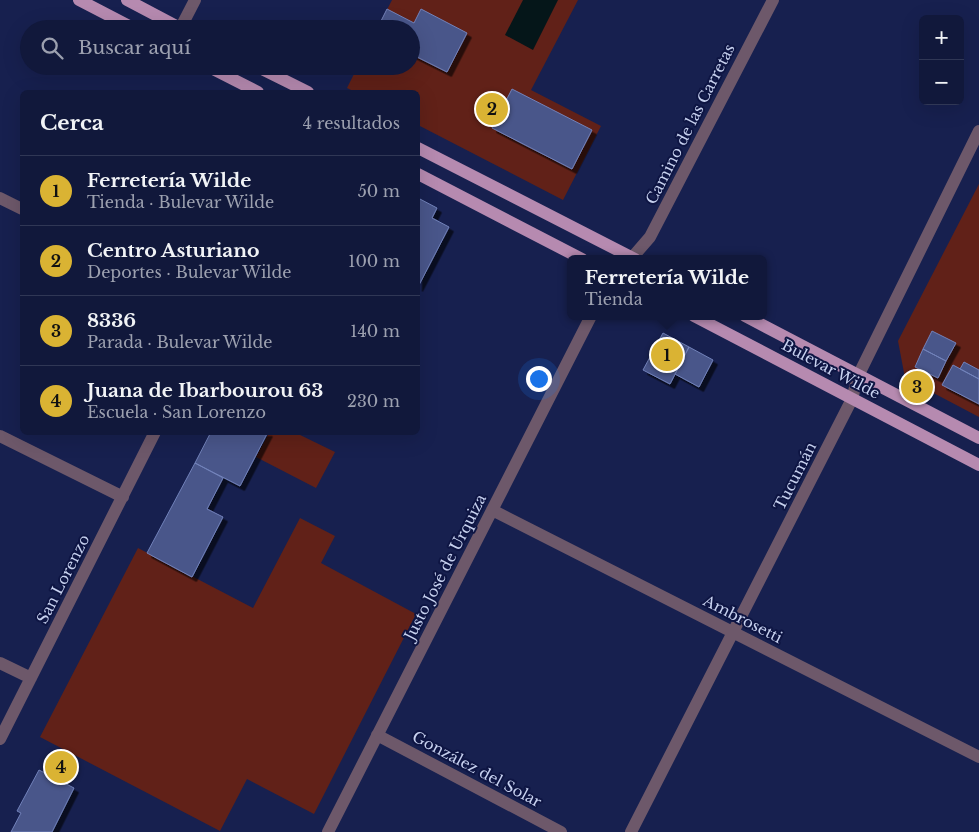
<!DOCTYPE html>
<html lang="es">
<head>
<meta charset="utf-8">
<style>
	:root { --surface:#11183b; --page:#1e2546; --text:#f1f3f6; --muted:#9ca0af; --line:#303755; --accent:#dab333 }
	body { margin:0; font-family:"Libre Baskerville",serif; background:var(--page); color:var(--text) }
	.controls { position:absolute; right:15px; top:15px; display:grid; overflow:hidden; border-radius:8px; box-shadow:0 5px 20px #0002 }
	.controls button { width:45px; height:45px; display:grid; place-items:center; padding:0; border:0; border-bottom:1px solid var(--line); background:var(--surface); color:var(--text); font:25px sans-serif }
	.you { position:absolute; left:538px; top:378px; width:18px; height:18px; margin:-12px; border:4px solid #fff; border-radius:50%; background:#1a73e8; box-shadow:0 0 0 8px #1a73e833 }
	.badge { display:grid; place-items:center; width:32px; height:32px; border-radius:50%; background:var(--accent); color:#111; font-size:16px; font-weight:700 }
	.pin { position:absolute; translate:-50% -50%; border:2px solid #fff; box-shadow:0 1px 5px #0006 }
	.popup { position:absolute; left:567px; top:255px; width:200px; height:65px; box-sizing:border-box; display:grid; place-content:center; border-radius:8px; background:var(--surface); filter:drop-shadow(0 1px 4px #0005); font-size:16px; white-space:nowrap; color:var(--muted) }
	.popup b { font-size:19px; color:var(--text) }
	.popup::after { content:''; position:absolute; left:50%; top:100%; margin-left:-10px; border:10px solid transparent; border-top-color:var(--surface) }
	.list { margin:0; padding:0; list-style:none }
	h2 { display:flex; justify-content:space-between; align-items:center; height:65px; margin:0; padding:0 20px; font-size:21px }
	h2 small { font-size:16px; font-weight:400; color:var(--muted) }
	.list li { display:grid; grid-template-columns:32px 1fr auto; gap:15px; align-items:center; box-sizing:border-box; height:70px; padding:0 20px; border-top:1px solid var(--line) }
	.list b { display:block; font-size:19px; white-space:nowrap }
	.list p { margin:0; font-size:16px; white-space:nowrap; color:var(--muted) }
	.list em { font-size:16px; font-style:normal; color:var(--muted) }
	.icon { flex:none; width:28px; height:28px; fill:none; stroke:currentColor; stroke-width:2; stroke-linecap:round; stroke-linejoin:round }
	.map { position:relative; flex:none; width:979px; height:832px; overflow:hidden }
	.search { position:absolute; background:var(--surface); box-shadow:0 5px 20px #0002; left:20px; top:20px; width:400px; height:55px; display:flex; align-items:center; gap:12px; box-sizing:border-box; padding:0 18px; border-radius:28px; color:var(--muted); font-size:19px }
	.panel { position:absolute; background:var(--surface); box-shadow:0 5px 20px #0002; left:20px; top:90px; width:400px; height:345px; border-radius:8px }
	.map>svg:first-child { display:block }
	.green { fill:#612118 }
	.water { fill:#051619 }
	.building { fill:#48568a; stroke:#7282ba; filter:url(#shadow) }
	.lines { fill:none; stroke-linecap:round; stroke-linejoin:round }
	.minor { stroke:#6d586a; stroke-width:12 }
	.major { stroke:#b68ab0; stroke-width:12 }
	.labels { text-anchor:middle; dominant-baseline:central; stroke-width:4; stroke-linejoin:round; paint-order:stroke }
	.street-label { font-size:15px; fill:#c7d1ef; stroke:#0e1543 }
</style>
</head>
<body>
<div class="map">
<svg width="979" height="832" viewBox="0 0 979 832">
	<defs>
		<filter id="shadow"><feDropShadow dx="4.5" dy="4.5" stdDeviation="0" flood-color="#0009"/></filter>
	</defs>
	<rect width="100%" height="100%" fill="#17204f"/>
	<path class="green" d="M392 0H578L531 90 601 126 563 200 418 125V92H355L347 88 358 66H411V29H377Z
		M979 184V417L905 378 898 341Z
		M269 433H296L335 452 316 488 256 457Z
		M300 518 335 536 321 563 416 614 314 814 247 779 220 831 40 737 138 548 253 608Z"/>
	<path class="water" d="M523 0H558L533 50 505 35Z"/>
	<path class="building" d="M387 9 414 23 421 9 467 33 447 72 411 54V29H377Z
		M512 89 592 130 572 169 492 128Z
		M418 198 437 208 432 218 449 227 418 287Z
		M932 331 956 343 946 361 923 349Z
		M663 333 689 347 670 384 643 370Z
		M689 347 713 360 699 387 675 374Z
		M923 349 946 361 938 378 915 367Z
		M964 362 979 370V379L960 369Z
		M953 365 979 379V404L942 385Z
		M211 432H268L240 486 195 463Z
		M195 463 223 478 207 509 223 517 192 577 147 553Z
		M39 770 74 788 52 832H11L21 813 17 811Z"/>
	<g class="lines">
		<path class="minor" d="M180 29 195 0
			M0 198 22 209
			M631 259 650 237 773 0
			M0 436 123 497
			M492 510 979 757
			M0 663 31 678
			M377 735 561 832
			M0 739 155 432
			M328 832 591 316
			M631 832 852 399 858 376 979 131"/>
		<path class="major" d="M79 0 135 29
			M127 0 182 29
			M207 66 258 92
			M256 66 308 92
			M418 148 635 259
			M418 174 582 259
			M694 316 979 465
			M745 316 979 438"/>
	</g>
	<g class="labels">
		<g class="street-label">
			<text transform="translate(690 124) rotate(-63)">Camino de las Carretas</text>
			<text transform="translate(831 369) rotate(28)">Bulevar Wilde</text>
			<text transform="translate(795 476) rotate(-63)">Tucumán</text>
			<text transform="translate(445 567) rotate(-63)">Justo José de Urquiza</text>
			<text transform="translate(63 579) rotate(-63)">San Lorenzo</text>
			<text transform="translate(743 619) rotate(27)">Ambrosetti</text>
			<text transform="translate(477 769) rotate(28)">González del Solar</text>
		</g>
	</g>
</svg>
<div class="controls">
<button>+</button>
<button>−</button>
</div>
<div class="you"></div>
<div class="pin badge" style="left:667px;top:355px">1</div>
<div class="popup"><b>Ferretería Wilde</b>Tienda</div>
<div class="pin badge" style="left:492px;top:109px">2</div>
<div class="pin badge" style="left:917px;top:387px">3</div>
<div class="pin badge" style="left:61px;top:767px">4</div>
<div class="search"><svg class="icon" aria-label="search" viewBox="0 0 24 24"><circle cx="10" cy="10" r="6"/><path d="M15 15l6 6"/></svg>Buscar aquí</div>
<section class="panel">
<h2>Cerca<small>4 resultados</small></h2>
<ul class="list">
<li><span class="badge">1</span><div><b>Ferretería Wilde</b><p>Tienda · Bulevar Wilde</p></div><em>50 m</em></li>
<li><span class="badge">2</span><div><b>Centro Asturiano</b><p>Deportes · Bulevar Wilde</p></div><em>100 m</em></li>
<li><span class="badge">3</span><div><b>8336</b><p>Parada · Bulevar Wilde</p></div><em>140 m</em></li>
<li><span class="badge">4</span><div><b>Juana de Ibarbourou 63</b><p>Escuela · San Lorenzo</p></div><em>230 m</em></li>
</ul>
</section>
</div>
</body>
</html>
